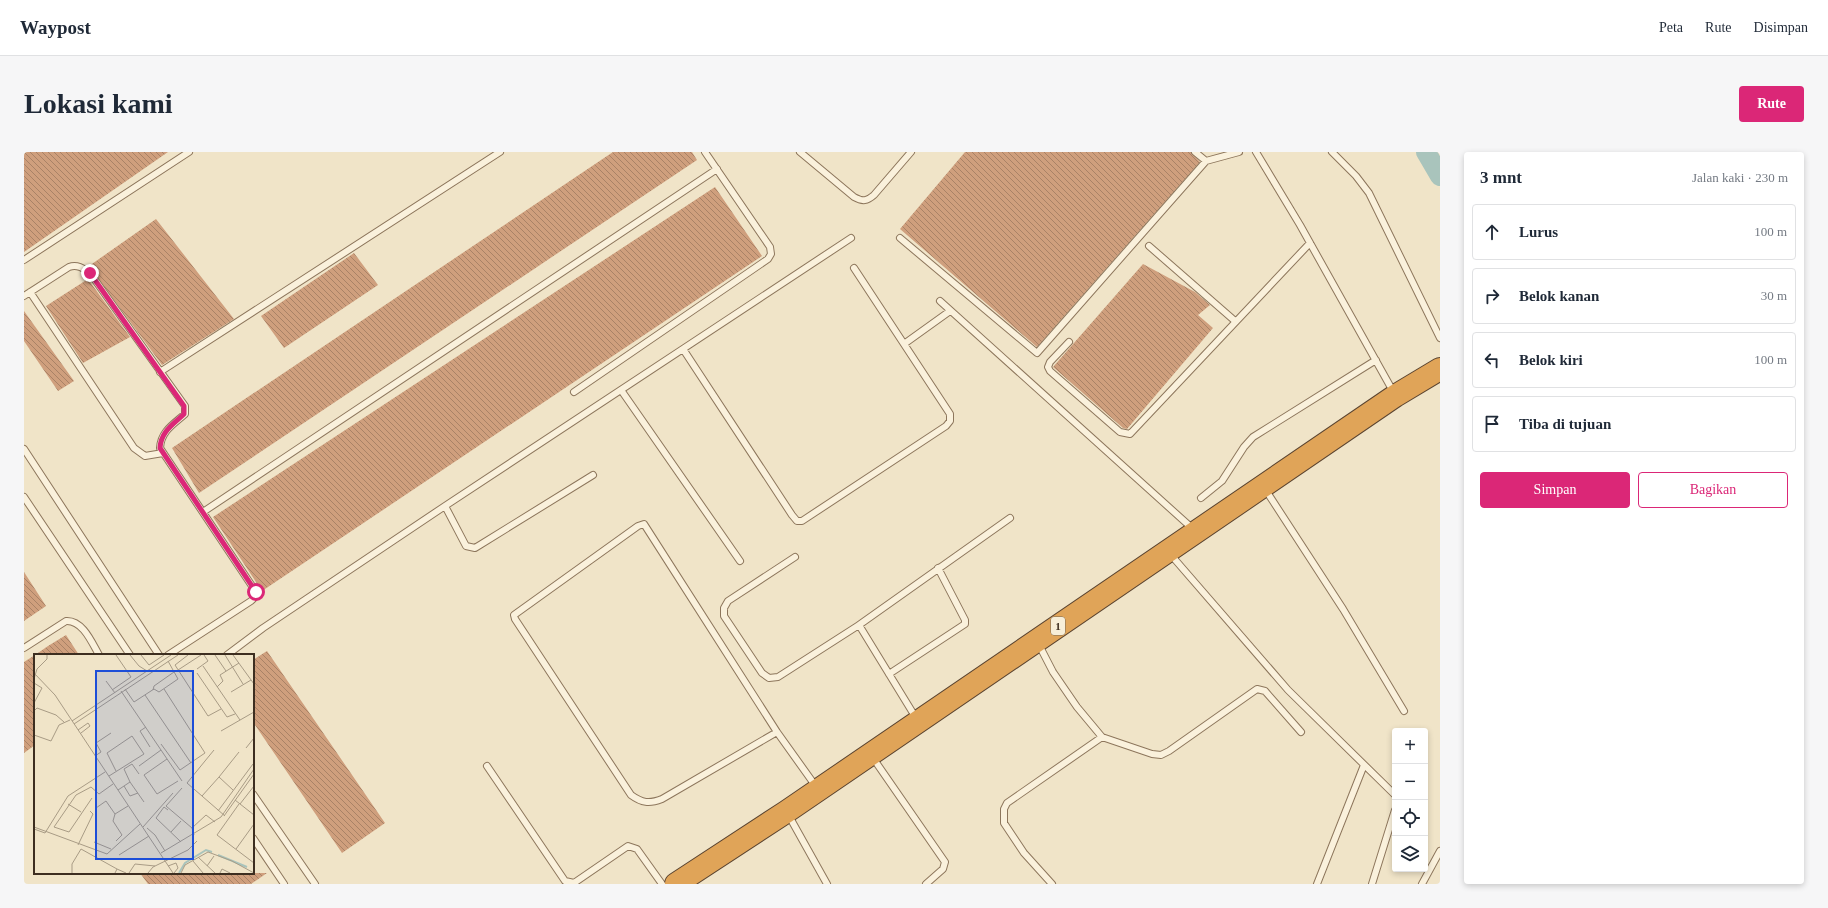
<!DOCTYPE html>
<html lang="id">
<head>
<meta charset="utf-8">
<style>
	:root { --surface:#fff; --page:#f6f6f7; --text:#1f2937; --muted:#747a83; --line:#e0e1e3; --accent:#db2777 }
	body { margin:0; font-family:Georgia,serif; background:var(--page); color:var(--text) }
	.controls { position:absolute; right:12px; bottom:12px; display:grid; overflow:hidden; border-radius:4px; box-shadow:0 2px 6px #0003 }
	.controls button { width:36px; height:36px; display:grid; place-items:center; padding:0; border:0; border-bottom:1px solid var(--line); background:var(--surface); color:var(--text); font:20px sans-serif }
	.stop { position:absolute; width:12px; height:12px; margin:-9px; border:3px solid #db2777; border-radius:50%; background:#fff }
	.stop.end { background:#db2777; border-color:#fff; box-shadow:0 1px 4px #0008 }
	.list { margin:0; padding:0; list-style:none }
	h2 { display:flex; justify-content:space-between; align-items:center; height:52px; margin:0; padding:0 16px; font-size:17px }
	h2 small { font-size:13px; font-weight:400; color:var(--muted) }
	.list li { display:grid; grid-template-columns:26px 1fr auto; gap:12px; align-items:center; box-sizing:border-box; height:56px; margin:0 8px 8px; padding:0 8px; border:1px solid var(--line); border-radius:4px }
	.list b { display:block; font-size:15px; white-space:nowrap }
	.list em { font-size:13px; font-style:normal; color:var(--muted) }
	.actions { display:flex; gap:8px; padding:12px 16px }
	.actions a { flex:1; padding:9px 0; border:1px solid var(--accent); border-radius:4px; text-align:center; font-size:14px; color:var(--accent) }
	.actions .main { background:var(--accent); color:#fff }
	.icon { flex:none; width:22px; height:22px; fill:none; stroke:currentColor; stroke-width:2; stroke-linecap:round; stroke-linejoin:round }
	.map { position:relative; flex:none; width:1416px; height:732px; overflow:hidden; border-radius:4px }
	header { display:flex; align-items:center; gap:24px; box-sizing:border-box; height:56px; padding:0 20px; background:var(--surface); border-bottom:1px solid var(--line) }
	header strong { font-size:19px }
	nav { display:flex; gap:22px; margin-inline-start:auto; font-size:14px }
	.intro { display:flex; align-items:center; justify-content:space-between; box-sizing:border-box; height:96px; padding:0 24px }
	h1 { margin:0; font-size:28px }
	.button { padding:10px 18px; border-radius:4px; background:var(--accent); color:#fff; font-size:14px; font-weight:700 }
	main { display:flex; gap:24px; padding:0 24px }
	aside { flex:1; background:var(--surface); border-radius:4px; box-shadow:0 2px 6px #0003 }
	.map>svg:first-child { display:block }
	.lines { fill:none; stroke-linecap:round; stroke-linejoin:round }
	.river { stroke:#a9c4bc; stroke-width:20 }
	.building { fill:url(#building-back-hatch) }
	.lane-casing { stroke:#8d765c; stroke-width:8 }
	.highway-casing { stroke:#5b4430; stroke-width:24 }
	.lane { stroke:#faf1dc; stroke-width:6 }
	.highway { stroke:#e0a458; stroke-width:22 }
	.route { stroke:#db2777; stroke-width:5 }
	.labels { text-anchor:middle; dominant-baseline:central; stroke-width:3; stroke-linejoin:round; paint-order:stroke }
	.shield { fill:#f7eed8; stroke:#756857; stroke-width:1 }
	.shield-label { font-size:11px; font-weight:bold; fill:#3d2e20 }
	.inset-river { fill:none; stroke:#a9c4bc; stroke-width:2 }
	.inset-road { fill:none; stroke:#a89b85; stroke-width:1 }
	.view { fill:#1d4ed8; fill-opacity:0.15; stroke:#1d4ed8; stroke-width:2 }
	.inset-edge { fill:none; stroke:#3d2e20; stroke-width:2 }
</style>
</head>
<body>
<header>
<strong>Waypost</strong>
<nav><a>Peta</a><a>Rute</a><a>Disimpan</a></nav>
</header>
<div class="intro"><h1>Lokasi kami</h1><a class="button">Rute</a></div>
<main>
<div class="map">
<svg width="1416" height="732" viewBox="0 0 1416 732">
	<defs>
		<pattern id="building-back-hatch" width="6" height="6" patternUnits="userSpaceOnUse"><rect width="6" height="6" fill="#cf9f7d"/><path d="M-1 5l2 2M0 0l6 6M5-1l2 2" fill="none" stroke="#a98266"/></pattern>
	</defs>
	<rect width="100%" height="100%" fill="#f0e4c8"/>
	<g class="lines">
		<path class="river" d="M1402 0 1416 24"/>
	</g>
	<path class="building" d="M0 0H144L0 100Z
		M589 0H668L673 8 175 341 148 296Z
		M941 0H1167L1176 10 1013 195 876 77Z
		M691 35 738 104 238 439 189 365Z
		M132 67 210 167 138 213 65 114Z
		M330 101 354 133 260 196 237 164Z
		M1119 112 1171 140 1186 153 1174 163 1189 176 1103 277 1099 276 1029 215Z
		M64 127 106 185 59 211 22 154Z
		M0 159 50 229 34 239 0 189Z
		M0 420 22 454 0 469Z
		M42 483 55 503H11L24 494Z
		M243 499 361 671 318 701 229 570V508Z
		M11 503V593L0 601V510Z
		M116 721H243L227 732H124Z"/>
	<g class="lines">
		<g class="lane-casing">
			<path id="lane" d="M776 0 830 45C839 50 843 49 850 43L887 0
				M1171 0 1182 9 1215 0
				M1232 0 1276 73 1370 241
				M1308 0 1332 24 1345 41 1416 186
				M876 86 1013 201 1182 9
				M1125 94 1211 169
				M0 108 165 0
				M6 140 110 296 121 304 139 301
				M0 144 45 115C53 112 59 116 66 121L161 254V262C150 272 137 279 136 296L232 440 231 445 227 449 144 503
				M916 149 1169 377
				M1045 190 1026 210 1024 215 1026 219 1096 280 1106 282 1286 91
				M880 192 926 159
				M659 197 768 363 773 369H778L922 274 926 269V262L830 116
				M136 220 476 0
				M597 238 716 409
				M550 240 744 107 747 102 746 95 681 0
				M0 297 135 503
				M1241 337 1319 457 1380 559
				M0 345 106 503
				M1177 346 1198 329 1220 295 1229 285 1352 208
				M421 354 442 394 451 396 569 323
				M179 360 693 17
				M1147 403 1264 538 1371 643
				M771 405 704 449 700 456V464L738 521 745 526 754 525 835 473
				M1014 491 1029 520 1053 555 1078 585 1128 602 1137 603 1145 599 1233 537 1241 539 1277 580
				M0 496 42 469C59 468 68 491 75 503
				M203 503 239 476 421 354 827 86
				M865 522 941 472V468L914 416
				M892 566 835 473 986 366
				M753 580 638 647C625 652 618 651 607 643L491 467 490 463 614 374 620 372 753 580 793 636
				M849 606 921 710 919 717 902 732
				M463 614 541 729 550 731 604 694 613 697 638 732
				M229 642 291 732
				M765 664 803 732
				M229 686 260 732
				M1028 732 1000 701 980 671V657L983 651 1078 585
				M1293 732 1340 613
				M1348 732 1371 658
				M1398 732 1416 699"/>
		</g>
		<g class="highway-casing">
			<path id="highway" d="M652 732 762 660 1371 244 1416 217"/>
		</g>
		<use href="#lane" class="lane"/>
		<use href="#highway" class="highway"/>
	</g>
	<g class="lines">
		<path class="route" d="M66 121 160 254V262C150 272 137 279 136 296L232 440"/>
	</g>
	<g class="labels">
		<rect class="shield" x="1027" y="465" width="14" height="18" rx="3"/>
		<g class="shield-label">
			<text x="1034" y="474">1</text>
		</g>
	</g>
	<g transform="translate(10 502)">
		<rect width="220" height="220" fill="#f0e4c8"/>
		<path class="inset-river" d="M184 201 213 213M145 219 151 209 172 196 178 198"/>
		<path class="inset-road" d="M96 1 105 12 113 17M107 1 115 11 130 1M154 1 141 11 174 62 187 55M181 1 192 17M191 1 209 30M199 1 220 30M169 12 206 66M163 15 174 7 170 1M144 16 167 1M0 19 21 41 139 219M163 19 193 63 201 60M0 25 3 15 13 5V1M72 27 81 39M0 29 8 34 0 49M183 33 189 27 186 21 205 9M91 35 100 48 120 35 125 38 144 25 134 7M78 36 97 23 82 1M119 36 120 32 140 18M87 37 148 127M197 38 217 26M111 41 157 109M0 57 3 54 22 61 30 68M38 67 137 1M40 70 144 1M112 73 106 77 116 93M44 76 54 69 56 72 47 79M187 77 220 58M0 81 17 87 25 71 36 66M127 90 146 116 171 99 130 35M212 94 220 84M180 96 153 129 191 162M61 102 67 98 62 89 77 79M133 105 110 121 123 140 144 127M105 112 127 96M75 122 110 100 98 82 73 99 82 117M96 128 90 115 98 110 105 120M90 132 96 142 104 139M148 134 132 152 158 174M84 136 96 128 110 148M199 136 185 123 205 98M168 142 185 123M58 144 35 178 20 173 42 141 57 133 65 140 79 130M201 146 220 161M34 150 47 158M205 150 183 181 220 209M206 150 220 132M62 154 72 147 81 160M134 156 130 153 122 164 147 188M184 157 219 110M190 162 220 120M0 173 73 200 106 170M109 173 139 139M113 174 121 181 131 197M0 175 11 179 34 142 71 118M137 178 147 167M160 181 158 174 172 161 181 168M82 187 88 181 79 167 81 160 94 152M60 188 77 195M44 191 59 160 56 157M202 195 220 170M127 199 187 163 220 115M85 201 115 182M164 203 181 219M159 207 169 219M134 212 142 209 144 214 140 219M173 212 180 202M38 219V210L47 195 83 215M81 219 83 215 92 219M95 219 101 210 121 212M114 219 119 213 154 196 163 187M147 219 151 211 174 198 198 207 220 219M186 219 188 215 196 219"/>
		<path class="view" d="M62 17H159V205H62Z"/>
		<rect width="220" height="220" class="inset-edge"/>
	</g>
</svg>
<div class="controls">
<button>+</button>
<button>−</button>
<button><svg class="icon" aria-label="locate" viewBox="0 0 24 24"><circle cx="12" cy="12" r="6"/><path d="M12 2v4M12 18v4M2 12h4M18 12h4"/></svg></button>
<button><svg class="icon" aria-label="layers" viewBox="0 0 24 24"><path d="M12 4l9 5-9 5-9-5zM3 14l9 5 9-5"/></svg></button>
</div>
<div class="stop" style="left:232px;top:440px"></div>
<div class="stop end" style="left:66px;top:121px"></div>
</div>
<aside>
<h2>3 mnt<small>Jalan kaki · 230 m</small></h2>
<ul class="list">
<li><svg class="icon" aria-label="ahead" viewBox="0 0 24 24"><path d="M12 20V5M6 11l6-6 6 6"/></svg><div><b>Lurus</b></div><em>100 m</em></li>
<li><svg class="icon" aria-label="right" viewBox="0 0 24 24"><path d="M7 20v-9h11M14 6l5 5-5 5"/></svg><div><b>Belok kanan</b></div><em>30 m</em></li>
<li><svg class="icon" aria-label="left" viewBox="0 0 24 24"><path d="M17 20v-9H6M10 6l-5 5 5 5"/></svg><div><b>Belok kiri</b></div><em>100 m</em></li>
<li><svg class="icon" aria-label="arrive" viewBox="0 0 24 24"><path d="M6 21V4h12l-3 4 3 4H6"/></svg><div><b>Tiba di tujuan</b></div></li>
</ul>
<div class="actions"><a class="main">Simpan</a><a>Bagikan</a></div>
</aside>
</main>
</body>
</html>
